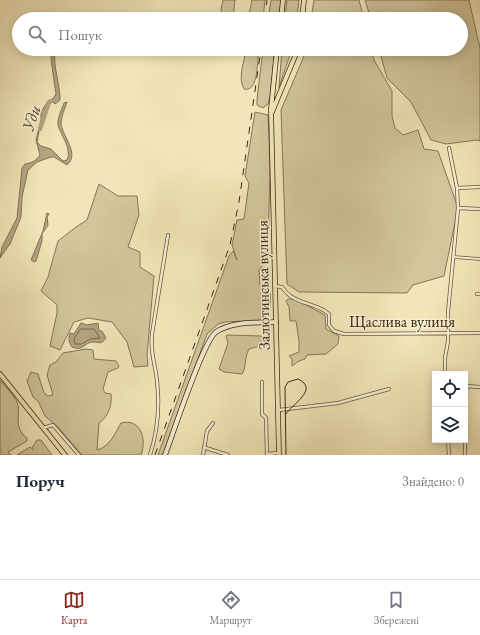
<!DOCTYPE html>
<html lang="uk">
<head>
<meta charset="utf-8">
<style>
	:root { --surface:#fff; --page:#f6f6f7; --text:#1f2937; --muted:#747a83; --line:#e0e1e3; --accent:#8f2418 }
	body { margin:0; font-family:"EB Garamond",serif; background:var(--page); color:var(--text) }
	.controls { position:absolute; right:12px; bottom:12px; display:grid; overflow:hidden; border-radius:0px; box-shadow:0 2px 10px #0003 }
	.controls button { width:36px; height:36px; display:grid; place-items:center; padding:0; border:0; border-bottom:1px solid var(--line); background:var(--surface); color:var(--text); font:20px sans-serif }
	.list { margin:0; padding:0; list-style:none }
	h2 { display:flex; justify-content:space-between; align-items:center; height:52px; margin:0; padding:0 16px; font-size:17px }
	h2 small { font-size:13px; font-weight:400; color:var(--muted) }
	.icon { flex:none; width:22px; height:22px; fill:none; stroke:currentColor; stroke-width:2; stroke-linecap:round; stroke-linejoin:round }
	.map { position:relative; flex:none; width:480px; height:455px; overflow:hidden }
	.search { position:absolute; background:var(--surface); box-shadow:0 2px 10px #0003; left:12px; right:12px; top:12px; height:44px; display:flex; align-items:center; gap:10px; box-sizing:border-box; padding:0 14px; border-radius:22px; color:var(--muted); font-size:15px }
	.sheet { height:124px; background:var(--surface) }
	nav { display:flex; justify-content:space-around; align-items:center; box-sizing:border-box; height:56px; border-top:1px solid var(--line); background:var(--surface); font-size:11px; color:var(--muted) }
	nav a { display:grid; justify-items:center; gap:2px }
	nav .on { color:var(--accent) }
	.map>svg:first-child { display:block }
	.green { fill:#d2c69d; stroke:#867658 }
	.water { fill:#b3a581; stroke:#837355 }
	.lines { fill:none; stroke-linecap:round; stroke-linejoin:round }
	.shore { stroke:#77664a; stroke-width:1 }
	.river { stroke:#b3a581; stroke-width:4.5 }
	.pedestrian-casing { stroke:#68573d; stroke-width:3.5 }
	.minor-casing { stroke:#68573d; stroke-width:4 }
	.secondary-casing { stroke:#3b2714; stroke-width:5.5 }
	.primary-casing { stroke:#3b2714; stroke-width:5.5 }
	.pedestrian { stroke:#f6efd2; stroke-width:2 }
	.minor { stroke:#f6efd2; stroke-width:2.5 }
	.secondary { stroke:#f6efd2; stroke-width:4 }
	.primary { stroke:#f1e6b9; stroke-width:4 }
	.tram { stroke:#3b2714; stroke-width:1 }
	.rail { stroke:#3b2714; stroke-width:1; stroke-dasharray:7 7; stroke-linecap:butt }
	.labels { text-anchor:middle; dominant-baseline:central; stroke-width:3; stroke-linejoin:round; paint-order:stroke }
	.street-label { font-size:16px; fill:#3b2714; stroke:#f6efd2 }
	.water-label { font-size:17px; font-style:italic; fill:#5f4d35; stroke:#f6efd2 }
</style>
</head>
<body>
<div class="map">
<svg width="480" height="455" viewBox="0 0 480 455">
	<rect width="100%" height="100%" fill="#f1e6b9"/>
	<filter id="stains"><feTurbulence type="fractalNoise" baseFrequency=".005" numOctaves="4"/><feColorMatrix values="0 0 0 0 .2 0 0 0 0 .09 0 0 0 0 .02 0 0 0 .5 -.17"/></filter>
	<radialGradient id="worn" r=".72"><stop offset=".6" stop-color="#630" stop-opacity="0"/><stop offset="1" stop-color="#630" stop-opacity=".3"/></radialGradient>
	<path class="green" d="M223 0H235L233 19 222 17 221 9Z
		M252 0H265L263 19H248Z
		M271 0H281L279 19H268Z
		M287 0H299L297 17 289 19 285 16Z
		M314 0H359L364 19H311Z
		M365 0H469L480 48V141L477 140 446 144 431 140 411 102 387 78 379 49H461V19H371Z
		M246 49H259C257 59 259 93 244 89 237 77 245 61 246 49Z
		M263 49H275L270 97 268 104 263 108 257 105V99Z
		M282 49H292L279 87Z
		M307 49H371L374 60 392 91V116L395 128 403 135 418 130 424 149 438 151 458 208 444 276 413 285 407 293 299 292 287 284 281 110Z
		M255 112 268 115 270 164 268 256 259 271 260 285 270 293C271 304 271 313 262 320L225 322 218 324 207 334 163 455H158L229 256 233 251 237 260 232 245 237 220 244 219 249 183 245 176Z
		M99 184 118 196H137L139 215 128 247 140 252V267L154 276 147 355 148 366 134 367 127 342 112 322 88 318 74 322 60 350 50 346 57 313V305L41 291 48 277 58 241 76 227 87 220Z
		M288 299H295L325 315 326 329 339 336 338 344 326 354 307 355 305 359 299 361 292 366V359L289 356 299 352V341L296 321H290L289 307 286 301Z
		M227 335 261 336 264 340 263 345 249 349C244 358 247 366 242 374L224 372 219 369 228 343 226 336Z
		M86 349 93 350 94 359 116 361 119 366 118 368 108 372 103 389 105 393 111 394C112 405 109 416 99 423L97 450C110 447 115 433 121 423 141 418 147 439 141 455H82L57 426 45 416 38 401 33 397 27 381 31 372 38 374 44 393 48 396 53 395 47 375 50 365 56 362 63 353Z
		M0 380C5 386 12 393 16 400 23 411 11 426 27 438V441L8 452 11 455H0Z
		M37 440H41L52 455H17L30 447 34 450 32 448Z"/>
	<path class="water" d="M52 49 55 51C53 68 60 83 60 100L55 104 53 102C43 104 39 132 37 142L41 146 51 149 63 161 67 160C72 148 61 136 58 125 57 119 62 109 64 103L67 102C65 108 61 117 61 124 63 137 80 154 67 165L54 157H51L37 162 28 170 22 197 21 217 10 244 0 258 2 247 17 218 22 168 25 164C31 163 36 161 40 155L36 140 41 120V112L48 101 52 100 56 94 51 59Z
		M47 213 49 214 47 217 48 225 42 234V241L36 261 34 262 31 260 43 231Z
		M81 323 87 325 98 323 99 331H102L106 338C101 345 100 342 93 342 84 342 84 352 72 347 69 343 68 338 70 333L74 334Z"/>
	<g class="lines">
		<path class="shore" d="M81 329H94L100 338 90 339 82 344H75L74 339Z"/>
		<path class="river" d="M40 129 49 102 51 101"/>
		<g class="pedestrian-casing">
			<path id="pedestrian" d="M454 257 480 259"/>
		</g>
		<g class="minor-casing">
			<path id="minor" d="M457 188 480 187
				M458 208 480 209
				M275 286 282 287C292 303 310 302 325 311L329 314V325L334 331 344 334 480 333
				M477 294H480
				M445 374V358L448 341V312L458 208 457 188 449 148
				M262 382V414L266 418 267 455
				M465 386 480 387
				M465 397 467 386
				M279 410 338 403 389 389
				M43 428 53 425 79 455
				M448 440 449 455
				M465 440V455
				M206 448 228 455
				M267 454 279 453
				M150 455C158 430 160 407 157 381 155 362 150 353 152 334L168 235
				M203 455 207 431 213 423"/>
		</g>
		<g class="secondary-casing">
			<path id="secondary" d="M165 455C173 434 203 341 216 332 232 321 257 323 276 322"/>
		</g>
		<g class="primary-casing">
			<path id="primary" d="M281 19 283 0
				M302 19 304 0
				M277 49 271 109 279 455
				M272 112 298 49
				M0 374 65 455"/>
		</g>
		<use href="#pedestrian" class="pedestrian"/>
		<use href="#minor" class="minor"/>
		<use href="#secondary" class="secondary"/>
		<use href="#primary" class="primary"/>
		<path class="tram" d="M286 455 285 387 288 382 298 379C320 389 291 405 286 414"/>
		<path class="rail" d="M265 19 267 0
			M155 455 230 245 239 202 261 49"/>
	</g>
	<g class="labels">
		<g class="street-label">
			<text transform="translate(263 285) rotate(-91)">Залютинська вулиця</text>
			<text x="402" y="321">Щаслива вулиця</text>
		</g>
		<g class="water-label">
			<text transform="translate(31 118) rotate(-71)">Уди</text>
		</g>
	</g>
	<rect width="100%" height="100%" filter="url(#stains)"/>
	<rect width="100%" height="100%" fill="url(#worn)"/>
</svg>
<div class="controls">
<button><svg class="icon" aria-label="locate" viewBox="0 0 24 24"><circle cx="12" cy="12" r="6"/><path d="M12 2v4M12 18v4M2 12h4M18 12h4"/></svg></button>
<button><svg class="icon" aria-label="layers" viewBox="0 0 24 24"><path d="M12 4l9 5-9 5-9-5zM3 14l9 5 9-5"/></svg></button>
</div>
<div class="search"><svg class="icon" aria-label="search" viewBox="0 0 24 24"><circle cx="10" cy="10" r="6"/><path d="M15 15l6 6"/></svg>Пошук</div>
</div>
<section class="sheet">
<h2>Поруч<small>Знайдено: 0</small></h2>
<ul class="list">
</ul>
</section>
<nav>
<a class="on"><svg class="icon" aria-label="map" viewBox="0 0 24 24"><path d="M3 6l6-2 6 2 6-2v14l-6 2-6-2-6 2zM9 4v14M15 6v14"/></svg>Карта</a>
<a><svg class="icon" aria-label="directions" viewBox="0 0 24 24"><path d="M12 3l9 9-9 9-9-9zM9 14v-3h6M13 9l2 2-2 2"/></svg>Маршрут</a>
<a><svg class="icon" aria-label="saved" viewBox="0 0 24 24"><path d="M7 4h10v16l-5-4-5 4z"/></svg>Збережені</a>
</nav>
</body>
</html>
